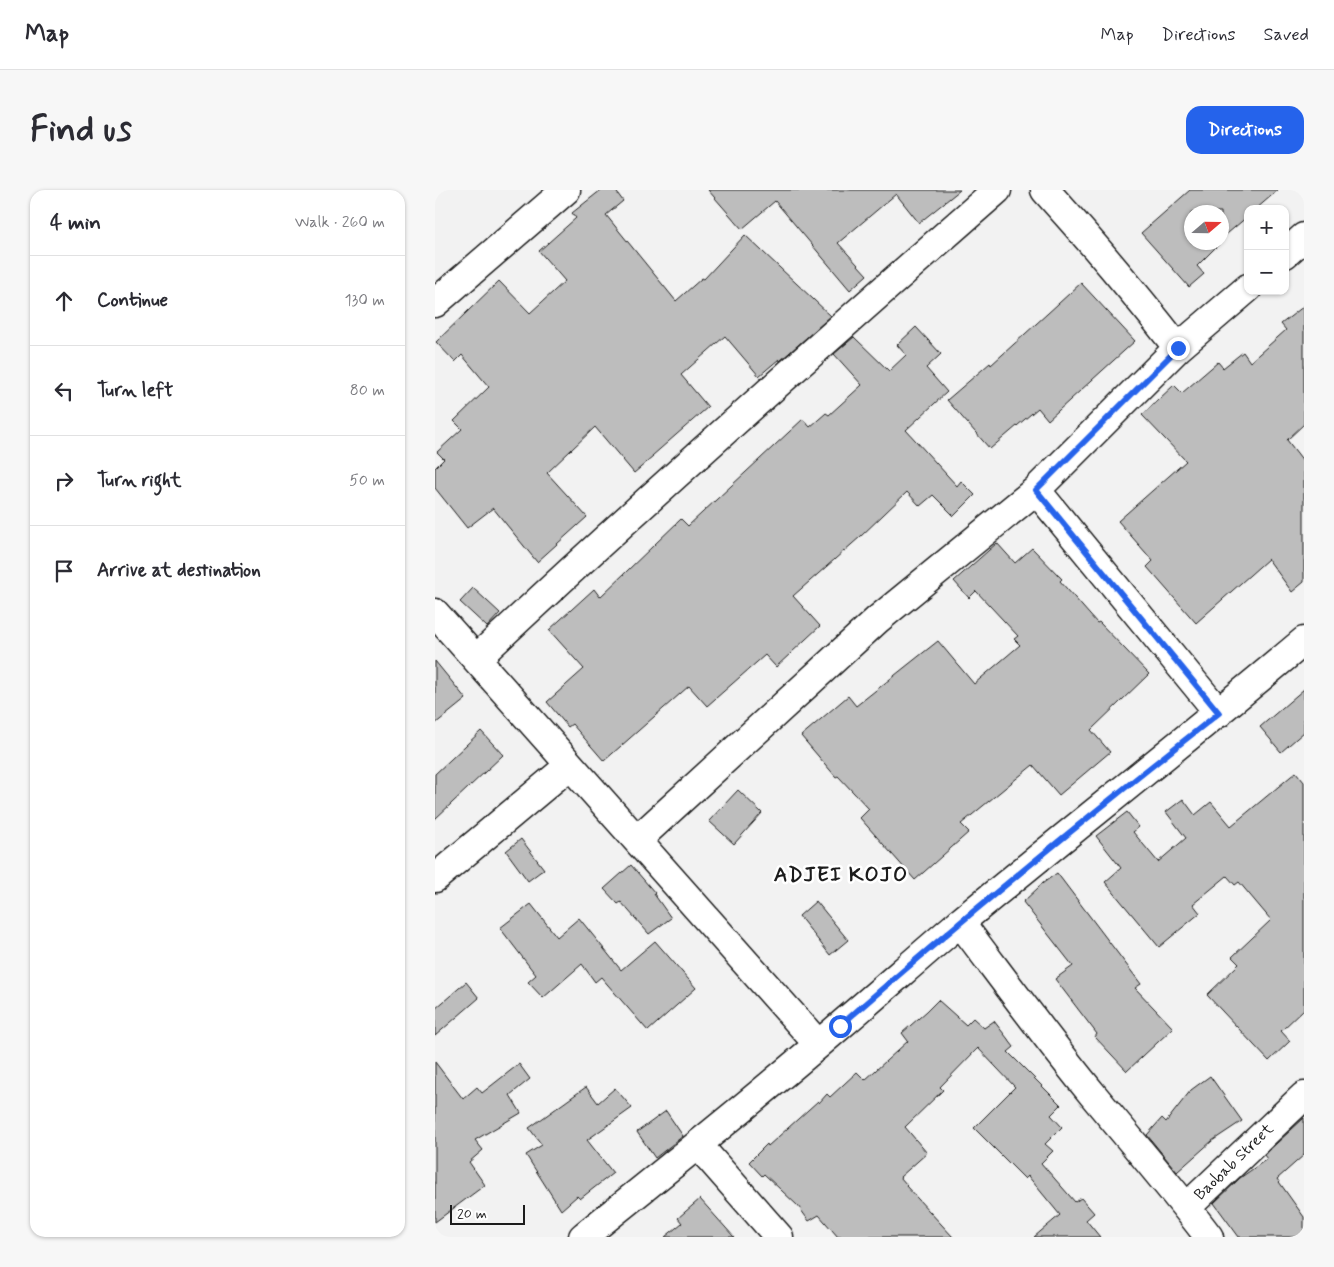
<!DOCTYPE html>
<html lang="en">
<head>
<meta charset="utf-8">
<style>
	:root { --surface:#fff; --page:#f7f7f7; --text:#2b2b33; --muted:#7c7c81; --line:#e1e1e2; --accent:#2563eb }
	body { margin:0; font-family:Mynerve,sans-serif; background:var(--page); color:var(--text) }
	.controls { position:absolute; right:15px; top:15px; display:grid; overflow:hidden; border-radius:10px; box-shadow:0 1px 4px #0004 }
	.controls button { width:45px; height:45px; display:grid; place-items:center; padding:0; border:0; border-bottom:1px solid var(--line); background:var(--surface); color:var(--text); font:25px sans-serif }
	.compass { position:absolute; left:749px; top:15px; width:45px; height:45px; border-radius:50%; background:var(--surface); box-shadow:0 1px 4px #0004; rotate:70deg }
	.scale { position:absolute; left:15px; bottom:12px; width:75px; box-sizing:border-box; padding-left:5px; border:2px solid #1c1c1c; border-top:0; font-size:14px; line-height:18px; white-space:nowrap; color:#1c1c1c; -webkit-text-stroke:4px #fff; paint-order:stroke }
	.stop { position:absolute; width:15px; height:15px; margin:-11px; border:4px solid #2563eb; border-radius:50%; background:#fff }
	.stop.end { background:#2563eb; border-color:#fff; box-shadow:0 1px 5px #0008 }
	.list { margin:0; padding:0; list-style:none }
	h2 { display:flex; justify-content:space-between; align-items:center; height:65px; margin:0; padding:0 20px; font-size:21px }
	h2 small { font-size:16px; font-weight:400; color:var(--muted) }
	.list li { display:grid; grid-template-columns:32px 1fr auto; gap:15px; align-items:center; box-sizing:border-box; height:90px; padding:0 20px; border-top:1px solid var(--line) }
	.list b { display:block; font-size:19px; white-space:nowrap }
	.list em { font-size:16px; font-style:normal; color:var(--muted) }
	.icon { flex:none; width:28px; height:28px; fill:none; stroke:currentColor; stroke-width:2; stroke-linecap:round; stroke-linejoin:round }
	.map { position:relative; flex:none; width:869px; height:1047px; overflow:hidden; border-radius:15px }
	header { display:flex; align-items:center; gap:30px; box-sizing:border-box; height:70px; padding:0 25px; background:var(--surface); border-bottom:1px solid var(--line) }
	header strong { font-size:24px }
	nav { display:flex; gap:28px; margin-inline-start:auto; font-size:18px }
	.intro { display:flex; align-items:center; justify-content:space-between; box-sizing:border-box; height:120px; padding:0 30px }
	h1 { margin:0; font-size:35px }
	.button { padding:12px 22px; border-radius:15px; background:var(--accent); color:#fff; font-size:18px; font-weight:700 }
	main { display:flex; gap:30px; padding:0 30px }
	aside { flex:1; background:var(--surface); border-radius:15px; box-shadow:0 1px 4px #0004 }
	.map>svg:first-child { display:block }
	.building { fill:#bdbdbd; stroke:#1c1c1c }
	.lines { fill:none; stroke-linecap:round; stroke-linejoin:round }
	.street-casing { stroke:#1c1c1c; stroke-width:31 }
	.street { stroke:#fff; stroke-width:28 }
	.route { stroke:#2563eb; stroke-width:6 }
	.labels { text-anchor:middle; dominant-baseline:central; stroke-width:5; stroke-linejoin:round; paint-order:stroke }
	.street-label { font-size:16px; fill:#1c1c1c; stroke:#fff }
	.district-label { font-size:21px; font-weight:bold; letter-spacing:1px; fill:#1c1c1c; stroke:#fff }
</style>
</head>
<body>
<header>
<strong>Map</strong>
<nav><a>Map</a><a>Directions</a><a>Saved</a></nav>
</header>
<div class="intro"><h1>Find us</h1><a class="button">Directions</a></div>
<main>
<aside>
<h2>4 min<small>Walk · 260 m</small></h2>
<ul class="list">
<li><svg class="icon" aria-label="ahead" viewBox="0 0 24 24"><path d="M12 20V5M6 11l6-6 6 6"/></svg><div><b>Continue</b></div><em>130 m</em></li>
<li><svg class="icon" aria-label="left" viewBox="0 0 24 24"><path d="M17 20v-9H6M10 6l-5 5 5 5"/></svg><div><b>Turn left</b></div><em>80 m</em></li>
<li><svg class="icon" aria-label="right" viewBox="0 0 24 24"><path d="M7 20v-9h11M14 6l5 5-5 5"/></svg><div><b>Turn right</b></div><em>50 m</em></li>
<li><svg class="icon" aria-label="arrive" viewBox="0 0 24 24"><path d="M6 21V4h12l-3 4 3 4H6"/></svg><div><b>Arrive at destination</b></div></li>
</ul>
</aside>
<div class="map">
<svg width="869" height="1047" viewBox="0 0 869 1047">
	<rect width="100%" height="100%" fill="#f2f2f2"/>
	<filter id="ink" filterUnits="userSpaceOnUse"><feTurbulence type="fractalNoise" baseFrequency=".02" numOctaves="2"/><feDisplacementMap in="SourceGraphic" scale="10" xChannelSelector="R" yChannelSelector="G"/><feConvolveMatrix kernelMatrix="1 2 1 2 8 2 1 2 1" color-interpolation-filters="sRGB"/></filter>
	<g filter="url(#ink)">
		<path class="building" d="M166 0H180L188 11 171 25 241 111 267 88 269 89 310 45 396 126 345 171 344 169 324 186 290 146 246 185 273 217 217 266 218 267 199 283 160 237 112 283 152 327 102 372 58 318 32 338 0 298V278L9 269 2 262 27 239 19 231 54 197 27 165 20 172 1 152 64 91 95 123 130 91 104 61 141 28 137 23Z
			M273 0H525L484 33 461 4 403 53 432 85 415 100 340 11 307 39Z
			M755 0H843L821 19H813V26L786 49V22H756V52H786L762 76 769 84 754 97 706 43Z
			M646 93 700 151 613 230 603 218 555 259 512 210 555 173 556 175Z
			M869 116V234L852 250 869 272V392L857 402 833 369 761 433 712 377 718 371 683 331 751 271 707 225 739 195 747 203 783 172 788 178 808 162 815 172 851 140 846 134Z
			M481 137 506 164 491 178 512 202 471 240 522 296 526 291 540 305 519 326 498 305 485 316 472 302 425 347 358 406 385 436 341 477 330 465 272 516 254 496 169 571 137 534 133 537 112 512 149 479 114 440 159 399 165 407 246 329 253 336 368 229 375 237 391 223 394 225 427 195 399 164 419 147 454 181 471 165 462 155Z
			M562 353 580 373 597 358 627 389 625 391 662 433 664 432 714 484 656 540 675 562 624 605 598 575 526 634 534 642 480 690 425 628 434 619 403 586 401 587 366 546 413 506 421 516 503 451 539 494 585 455 579 449 583 446 541 401 534 408 519 391Z
			M38 398 65 423 52 437 25 412Z
			M0 471 31 509 0 534Z
			M869 499V542L846 562 825 537Z
			M46 541 68 565 0 629V584Z
			M861 582 869 592V819L846 841 855 851 834 871 772 805 804 774 797 767 836 730 804 692 800 695 792 686 758 714 765 723 724 757 670 692 686 678 661 646 692 622 704 637 698 642 723 672 751 648 731 622 748 609 760 625 776 612 796 636Z
			M303 600 327 623 299 654 274 631Z
			M86 649 109 679 93 691 71 661Z
			M196 675 220 703 219 704 236 728 214 744 186 712 183 714 169 699Z
			M622 683 706 794 700 798 738 838 692 881 660 847 662 844 620 789 638 776 588 712 604 697V696Z
			M381 711 413 750 395 765 364 726Z
			M96 714 122 747 144 728 186 780 220 751 261 798 213 841 166 787 160 792 147 774 108 808 93 792 101 785 65 738Z
			M31 792 44 808 0 846V819Z
			M503 810 531 835 538 828 549 838 559 831 579 857 573 862 626 915 616 925 627 937 610 954 618 961 606 973 640 1012 646 1008 659 1023 651 1030 665 1047H599L625 1025 593 986 590 989 539 938 580 897 543 858 505 897 508 900 470 937 492 963 465 987 472 995 471 996 518 1047H403L384 1025 374 1031 363 1016 329 984 327 986 314 972 332 954 333 956 383 911 384 913 392 904 395 907 422 882 430 890 473 851 467 843 492 821Z
			M0 872 28 909 42 897 47 903 84 874 95 889 75 905 86 923 40 950 48 960 34 972 50 995 0 1032Z
			M775 886 807 931 777 951 742 982 712 945 727 928 731 932 756 900Z
			M151 897 163 913 180 898 197 918 152 950 178 983 145 1009 142 1006 126 1020 91 965 107 955 94 938Z
			M231 921 248 946 220 968 202 942Z
			M869 928V965L842 989 869 1027V1047H804L779 1013 805 988 832 969 829 965Z
			M265 1009 299 1047H230L247 1033 243 1028Z"/>
		<g class="lines">
			<g class="street-casing">
				<path id="street" d="M610 0C656 51 701 104 743 158
					M850 64 869 47
					M0 113 131 0
					M601 300 784 523
					M0 423 383 854
					M41 469C211 309 386 154 562 0
					M202 650 442 430 601 300 743 158 813 98
					M0 688 135 575
					M525 732C569 790 612 849 658 905 697 952 737 998 774 1047
					M263 955 344 1047
					M752 1017 869 906
					M148 1047C235 977 322 908 406 835 445 802 484 767 523 734 638 639 755 547 869 451"/>
			</g>
			<use href="#street" class="street"/>
		</g>
	</g>
	<g class="lines" filter="url(#ink)">
		<path class="route" d="M405 836C528 727 656 624 784 523L601 300 743 158"/>
	</g>
	<g class="labels">
		<g class="street-label">
			<text transform="translate(799 972) rotate(-44)">Baobab Street</text>
		</g>
		<g class="district-label">
			<text x="406" y="685">ADJEI KOJO</text>
		</g>
	</g>
</svg>
<div class="controls">
<button>+</button>
<button>−</button>
</div>
<svg class="compass" viewBox="-18 -18 36 36"><path d="M0-13l5 13h-10z" fill="#e53935"/><path d="M0 13l5-13h-10z" fill="#7c7c81"/></svg>
<div class="scale">20 m</div>
<div class="stop" style="left:405px;top:836px"></div>
<div class="stop end" style="left:743px;top:158px"></div>
</div>
</main>
</body>
</html>
